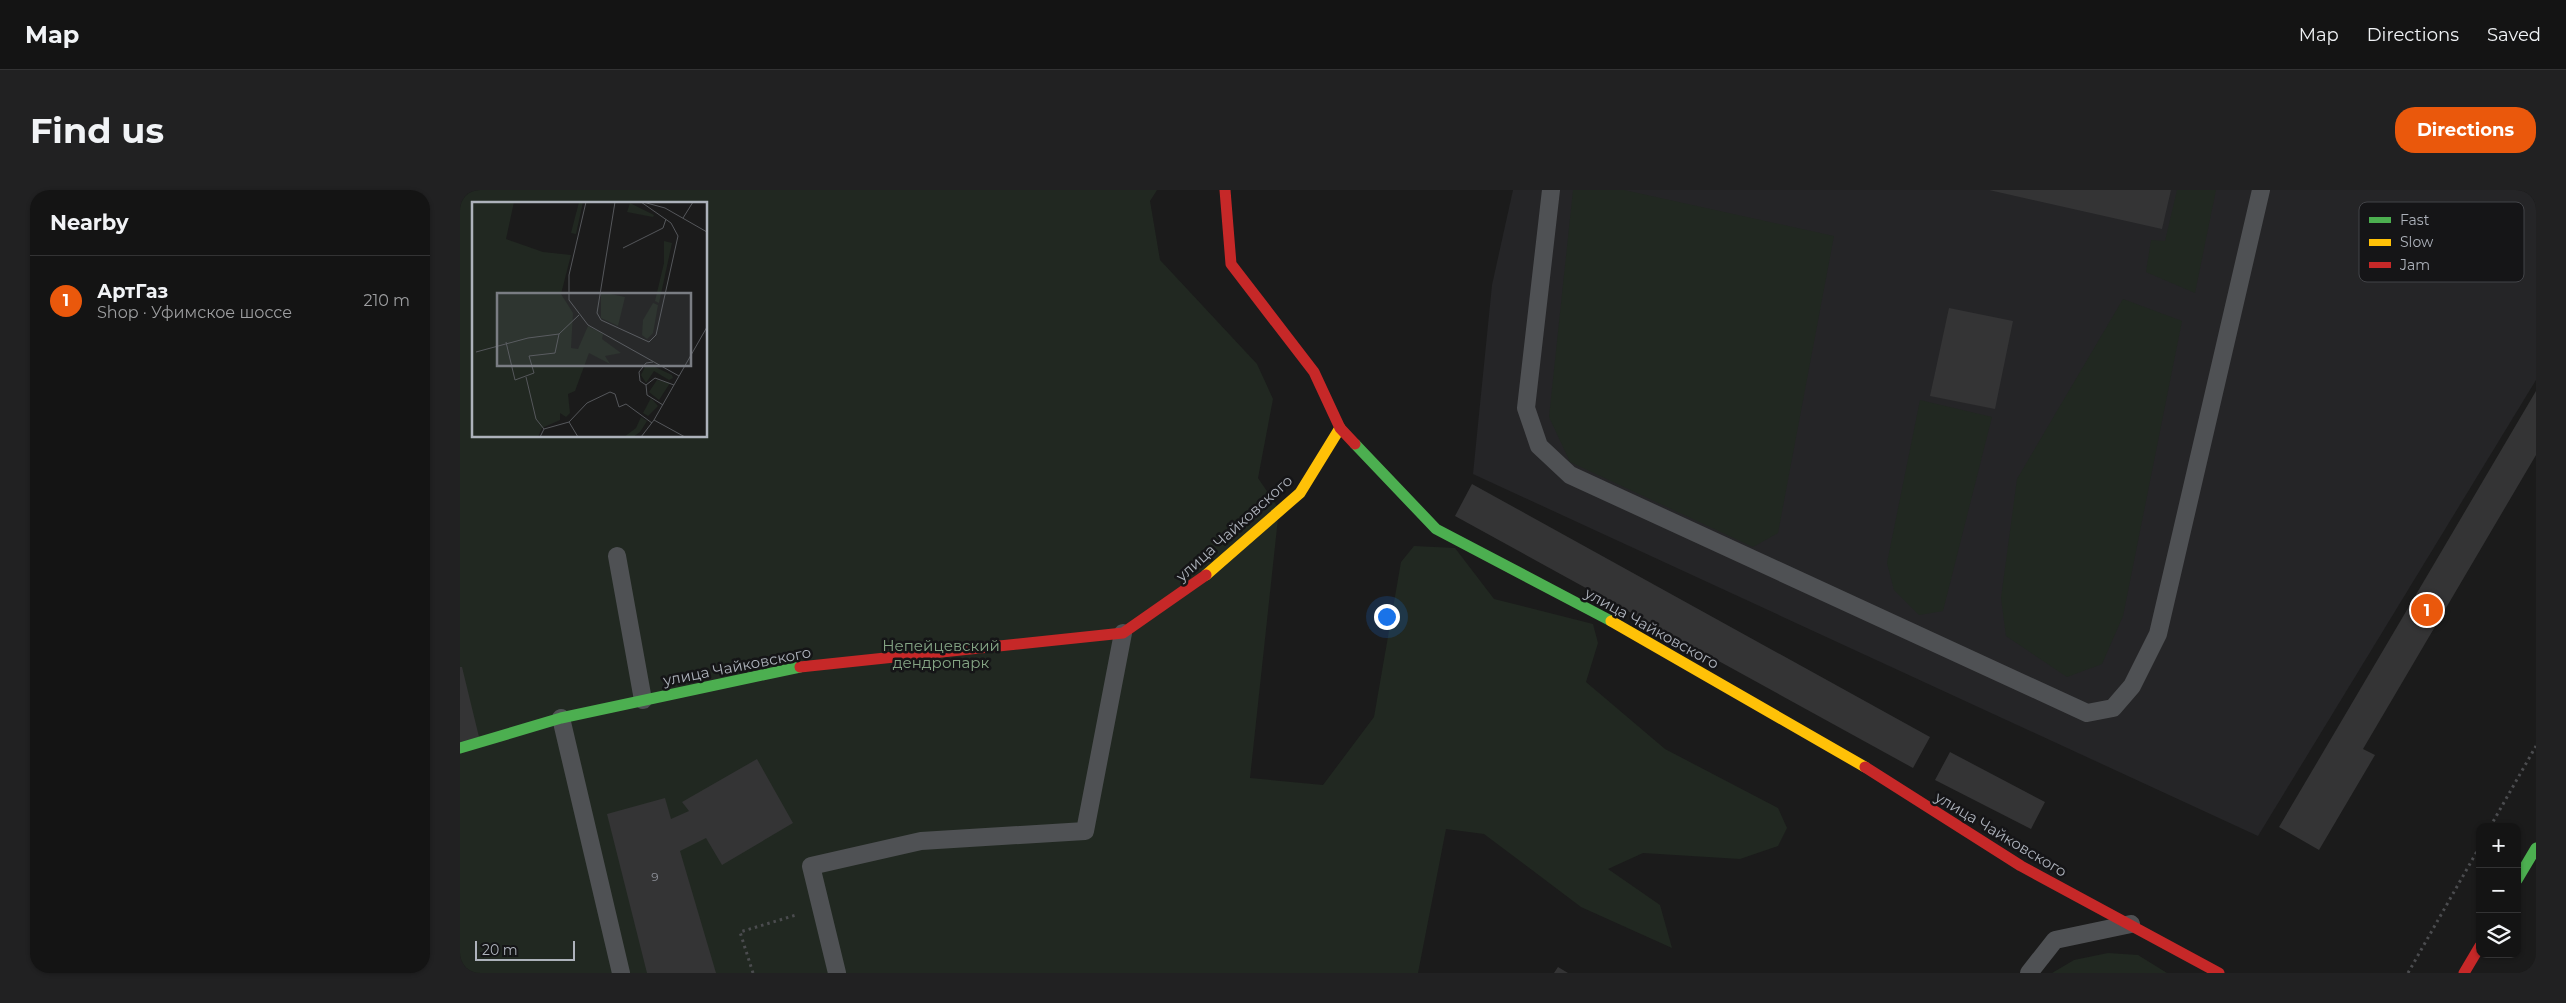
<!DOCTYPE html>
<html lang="en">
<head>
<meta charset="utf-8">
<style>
	:root { --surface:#141414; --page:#212122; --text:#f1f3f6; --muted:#9d9ea0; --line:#333334; --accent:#ea580c }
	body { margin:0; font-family:Montserrat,sans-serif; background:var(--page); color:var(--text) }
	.controls { position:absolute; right:15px; bottom:15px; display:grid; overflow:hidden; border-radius:10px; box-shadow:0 1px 4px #0004 }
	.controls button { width:45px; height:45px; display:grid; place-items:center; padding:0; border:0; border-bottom:1px solid var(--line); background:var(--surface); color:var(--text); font:25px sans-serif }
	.scale { position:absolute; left:15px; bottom:12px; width:100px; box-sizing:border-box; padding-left:5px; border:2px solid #adb2bb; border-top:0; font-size:14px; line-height:18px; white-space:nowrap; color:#adb2bb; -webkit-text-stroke:4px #151517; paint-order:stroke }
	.you { position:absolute; left:926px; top:426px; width:18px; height:18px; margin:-12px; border:4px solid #fff; border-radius:50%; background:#1a73e8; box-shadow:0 0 0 8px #1a73e833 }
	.badge { display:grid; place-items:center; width:32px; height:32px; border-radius:50%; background:var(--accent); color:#fff; font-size:16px; font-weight:700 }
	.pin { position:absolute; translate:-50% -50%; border:2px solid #fff; box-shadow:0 1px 5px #0006 }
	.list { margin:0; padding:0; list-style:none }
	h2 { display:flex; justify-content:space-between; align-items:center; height:65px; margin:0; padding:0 20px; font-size:21px }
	h2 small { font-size:16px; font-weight:400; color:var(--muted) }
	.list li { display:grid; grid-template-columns:32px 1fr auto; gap:15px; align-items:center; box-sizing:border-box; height:90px; padding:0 20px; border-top:1px solid var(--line) }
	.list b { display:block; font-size:19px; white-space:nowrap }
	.list p { margin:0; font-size:16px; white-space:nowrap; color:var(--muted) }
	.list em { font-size:16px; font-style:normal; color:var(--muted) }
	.icon { flex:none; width:28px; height:28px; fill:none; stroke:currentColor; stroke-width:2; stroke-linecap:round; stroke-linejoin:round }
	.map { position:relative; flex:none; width:2076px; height:783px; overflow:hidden; border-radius:20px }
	header { display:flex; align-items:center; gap:30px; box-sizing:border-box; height:70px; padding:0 25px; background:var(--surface); border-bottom:1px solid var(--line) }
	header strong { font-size:24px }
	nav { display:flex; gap:28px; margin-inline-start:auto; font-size:18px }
	.intro { display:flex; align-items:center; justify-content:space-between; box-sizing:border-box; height:120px; padding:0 30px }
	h1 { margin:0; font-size:35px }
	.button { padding:12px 22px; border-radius:20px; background:var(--accent); color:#fff; font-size:18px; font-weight:700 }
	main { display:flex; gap:30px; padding:0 30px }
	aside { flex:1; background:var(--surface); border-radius:20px; box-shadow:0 1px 4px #0004 }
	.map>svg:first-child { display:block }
	.built { fill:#252527 }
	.green { fill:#212821; fill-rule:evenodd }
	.building { fill:#343435 }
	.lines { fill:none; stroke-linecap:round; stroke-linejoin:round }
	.path { stroke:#4b4c4f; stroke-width:3; stroke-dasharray:2.5 4; stroke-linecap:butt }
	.lane { stroke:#4f5154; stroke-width:18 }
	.fast { stroke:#4caf50; stroke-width:11 }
	.slow { stroke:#ffc107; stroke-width:11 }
	.jam { stroke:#c62828; stroke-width:11 }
	.labels { text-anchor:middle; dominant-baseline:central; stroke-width:5; stroke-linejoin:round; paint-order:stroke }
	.number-label { font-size:12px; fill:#8f929a }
	.street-label { font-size:15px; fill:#adb2bb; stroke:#151517 }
	.park-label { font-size:15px; fill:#85a585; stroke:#151517 }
	.inset-road { fill:none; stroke:#55575b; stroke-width:1 }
	.view { fill:#7a7d83; fill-opacity:0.15; stroke:#7a7d83; stroke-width:2.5 }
	.inset-edge { fill:none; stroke:#adb2bb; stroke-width:2.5 }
	.key { fill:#151517; stroke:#434448; stroke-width:1 }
	.key-label { font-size:14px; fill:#adb2bb }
</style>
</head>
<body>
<header>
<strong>Map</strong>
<nav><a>Map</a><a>Directions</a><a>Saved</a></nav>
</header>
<div class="intro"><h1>Find us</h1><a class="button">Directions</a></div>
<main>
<aside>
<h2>Nearby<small></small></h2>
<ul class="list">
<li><span class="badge">1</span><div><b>АртГаз</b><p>Shop · Уфимское шоссе</p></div><em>210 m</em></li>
</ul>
</aside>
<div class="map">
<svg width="2076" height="783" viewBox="0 0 2076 783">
	<rect width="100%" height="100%" fill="#1b1b1b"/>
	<path class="built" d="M1053 0H2076V190L1798 646 1013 284 1032 95Z"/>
	<path class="green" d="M0 0H697L690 11 700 70 797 174 813 209 798 288 819 319 790 588 863 595 914 527 941 372 954 356 995 358 1034 409 1133 434 1138 453 1126 492 1205 559 1318 618 1327 638 1318 656 1280 669 1183 663 1148 679 1200 715 1212 758 1121 717 1024 644 986 639 958 783H0ZM14 14H246V246H14Z
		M1113 0H1164L1374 46 1318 343 1293 357 1110 272 1089 227Z
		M1717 0H1756L1735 103 1686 82 1691 50 1705 51Z
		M1663 109 1722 131 1663 426 1642 474 1607 487 1546 446 1541 408 1557 289Z
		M1460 210 1532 227 1483 421 1459 425 1434 400 1427 373Z
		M1648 763 1678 765 1707 783H1592L1614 770Z"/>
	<path class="building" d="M1529 0H1711L1702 39Z
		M1489 118 1553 131 1535 219 1470 206Z
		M2076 201V265L1903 559 1915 565 1859 660 1819 637Z
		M1012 294 1470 547 1453 578 995 326Z
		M0 477H2L19 547 0 552Z
		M1490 562 1585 612 1571 639 1475 590Z
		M297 569 333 633 262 675 246 648 220 661 256 783H187L147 624 205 608 211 629 229 621 222 612Z
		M1098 777 1108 783H1094Z"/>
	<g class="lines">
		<path class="path" d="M2030 637 2076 556
			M293 783 280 742 336 725
			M1948 783 2020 656"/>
		<path class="lane" d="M1091 0 1066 218 1079 256 1110 285 1627 523 1653 518 1672 496 1698 444 1801 0
			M157 366 183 510
			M101 528 161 783
			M377 783 351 676 461 651 625 641 663 443
			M1569 783 1595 750 1671 734"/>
		<path class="fast" d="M895 254 976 339 1151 431
			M0 558 101 528 340 477
			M2057 690 2076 658"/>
		<path class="slow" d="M746 385 840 303 880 238
			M1151 431 1405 577"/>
		<path class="jam" d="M765 0 771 74 854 182 880 238 895 254
			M340 477 663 443 746 385
			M1405 577 1561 676 1759 783
			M2004 783 2020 756"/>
	</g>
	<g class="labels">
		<g class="number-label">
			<text x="195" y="686">9</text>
		</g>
		<g class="street-label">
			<text transform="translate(774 338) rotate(-42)">улица Чайковского</text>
			<text transform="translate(1192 438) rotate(29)">улица Чайковского</text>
			<text transform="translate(277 476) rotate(-11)">улица Чайковского</text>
			<text transform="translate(1541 644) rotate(31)">улица Чайковского</text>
		</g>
		<g class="park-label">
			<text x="481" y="455">Непейцевский<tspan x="481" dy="17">дендропарк</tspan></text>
		</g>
	</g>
	<g transform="translate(12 12)">
		<rect width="235" height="235" fill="#1b1b1b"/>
		<path d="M0 0H42L34 37 71 50 99 53 89 92 101 111 99 146 106 147 116 124 131 132 130 137 149 151 133 154 138 162 117 151 103 189 96 192 98 211 94 215 88 211V218L70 226 66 235H0ZM107 0H111L104 32 99 31ZM158 1 182 13 181 15 155 10ZM192 39 200 41 187 101 183 99 192 61ZM129 90 153 95 146 124 129 116ZM181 101 186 103 181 131 175 137 170 133 171 118ZM179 163 200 173 201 176 197 178 182 169 174 181 169 173 173 165ZM185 178 198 181 187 198 177 190ZM179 196 186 204 176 214 171 211ZM169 215 175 219 168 230 161 235H152L164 226Z" fill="#212821"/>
		<path class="inset-road" d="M114 0 97 73V98L116 123 207 174M143 0 125 111 129 118 177 140 184 133 206 34 199 21 169 0M171 0 193 6 235 30M211 16 221 0M151 46 191 26 194 17M34 140 43 178 62 171 57 154 83 151 87 132M4 150 56 136 87 132 107 113M54 175 64 217 72 227M174 183 168 179 167 170 174 161 181 160M191 203 175 193 174 183 183 176 202 183M182 218 213 235M68 235 72 227 97 220M106 235 97 220 115 201 138 190 143 192 147 205 154 202 180 221M169 235 182 218 235 125"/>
		<path class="view" d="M25 91H219V164H25Z"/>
		<rect width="235" height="235" class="inset-edge"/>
	</g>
	<rect x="1899" y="12" width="165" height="80" rx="8" class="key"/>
	<rect x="1909" y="27" width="22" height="6" fill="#4caf50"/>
	<rect x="1909" y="49" width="22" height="7" fill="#ffc107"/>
	<rect x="1909" y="72" width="22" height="6" fill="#c62828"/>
	<g class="key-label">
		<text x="1940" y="35">Fast</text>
		<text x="1940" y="57">Slow</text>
		<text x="1940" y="80">Jam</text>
	</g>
</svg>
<div class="controls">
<button>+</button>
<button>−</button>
<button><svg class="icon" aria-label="layers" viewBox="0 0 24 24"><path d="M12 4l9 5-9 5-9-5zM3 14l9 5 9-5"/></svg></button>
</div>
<div class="scale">20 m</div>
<div class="you"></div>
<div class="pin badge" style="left:1967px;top:420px">1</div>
</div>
</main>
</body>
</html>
